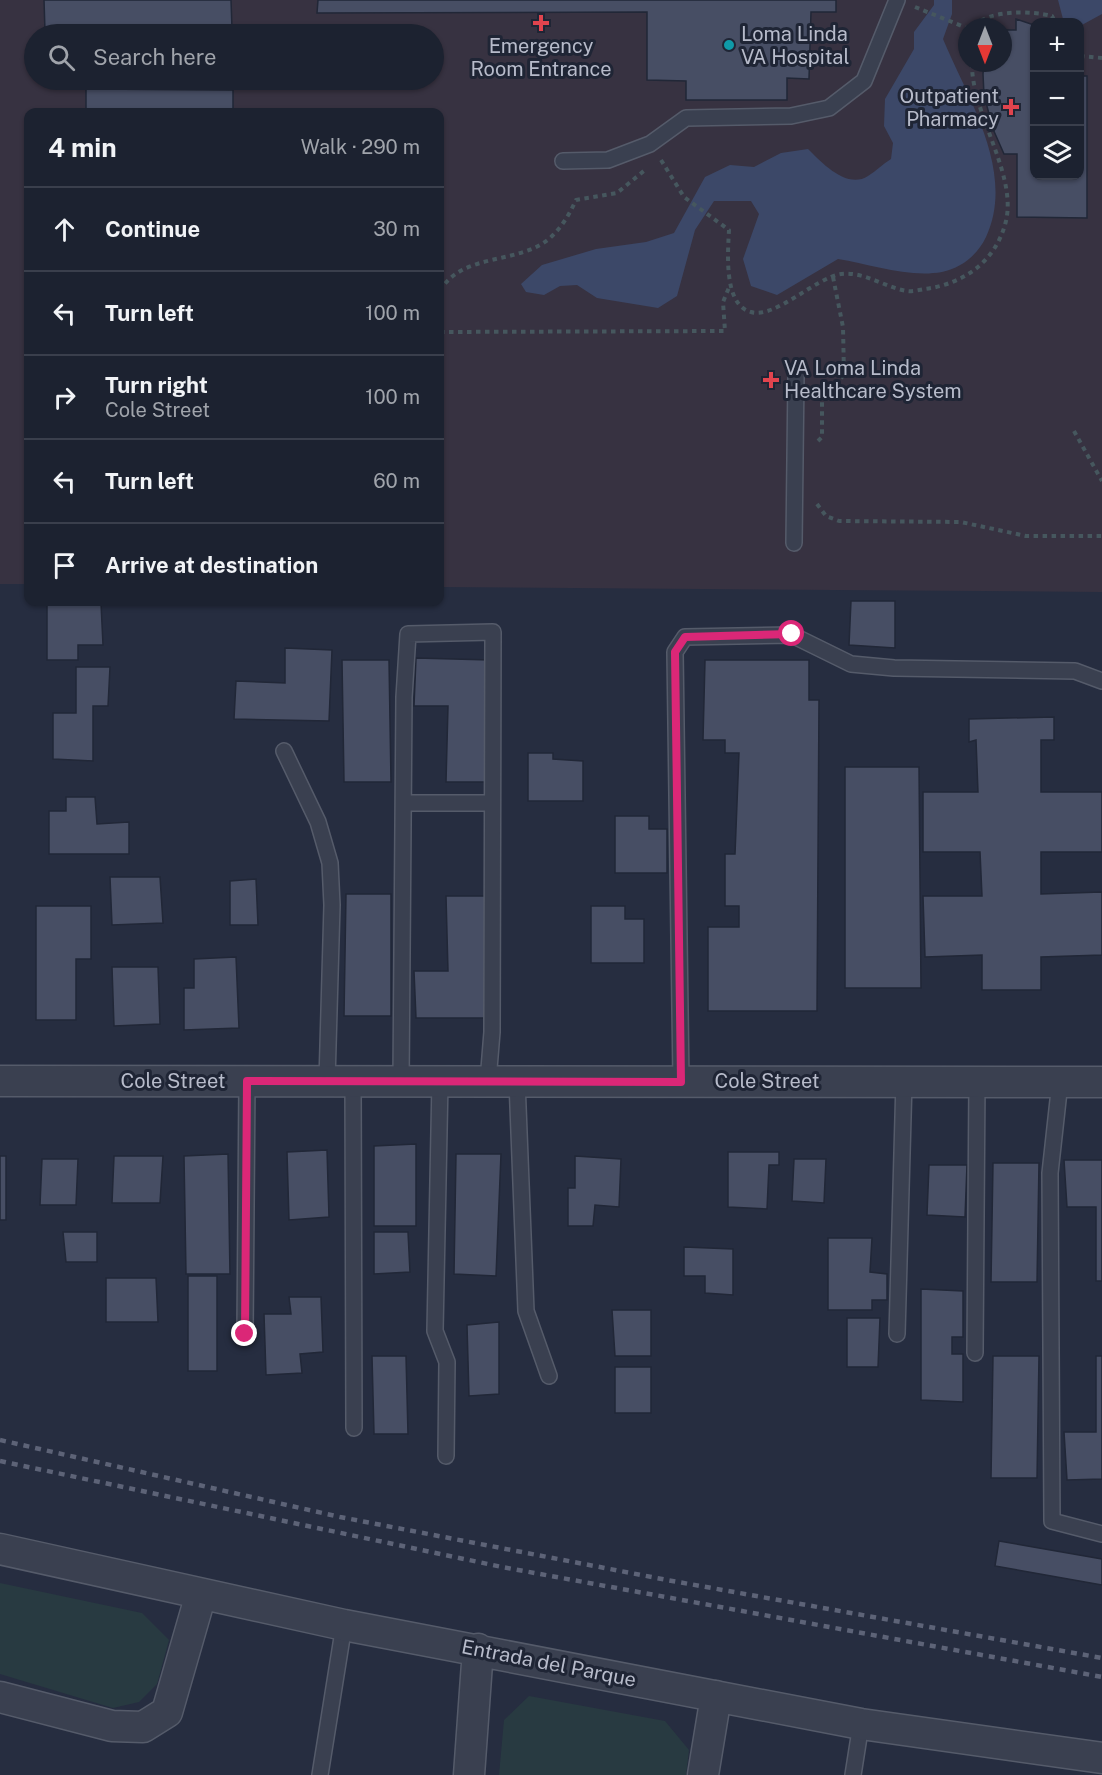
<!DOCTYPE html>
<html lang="en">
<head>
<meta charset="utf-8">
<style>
	:root { --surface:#1c2230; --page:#252a38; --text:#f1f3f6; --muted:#a0a4ab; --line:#3a3f4c }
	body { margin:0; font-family:"Public Sans",sans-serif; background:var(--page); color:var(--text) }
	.controls { position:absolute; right:18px; top:18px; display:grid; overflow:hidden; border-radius:12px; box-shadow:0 2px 4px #0004 }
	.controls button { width:54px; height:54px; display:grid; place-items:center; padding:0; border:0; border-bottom:2px solid var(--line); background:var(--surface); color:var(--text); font:30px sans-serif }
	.compass { position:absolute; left:958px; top:18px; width:54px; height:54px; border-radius:50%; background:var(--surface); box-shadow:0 2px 4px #0004; rotate:180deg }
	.stop { position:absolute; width:18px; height:18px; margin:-14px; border:4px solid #db2777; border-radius:50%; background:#fff }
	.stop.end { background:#db2777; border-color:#fff; box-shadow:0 2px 6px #0008 }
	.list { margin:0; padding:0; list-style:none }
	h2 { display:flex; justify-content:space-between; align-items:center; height:78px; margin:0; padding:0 24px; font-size:26px }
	h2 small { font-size:20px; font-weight:400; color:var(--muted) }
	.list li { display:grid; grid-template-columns:39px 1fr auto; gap:18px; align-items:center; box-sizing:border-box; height:84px; padding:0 24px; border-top:2px solid var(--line) }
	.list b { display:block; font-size:22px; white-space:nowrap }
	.list p { margin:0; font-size:20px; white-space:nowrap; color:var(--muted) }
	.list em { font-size:20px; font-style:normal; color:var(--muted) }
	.icon { flex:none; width:33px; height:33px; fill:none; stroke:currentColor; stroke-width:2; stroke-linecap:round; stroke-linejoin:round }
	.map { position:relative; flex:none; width:1102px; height:1775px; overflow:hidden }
	.search { position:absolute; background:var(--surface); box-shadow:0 2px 4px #0004; left:24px; top:24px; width:420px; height:66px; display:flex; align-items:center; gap:15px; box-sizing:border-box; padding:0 21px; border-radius:33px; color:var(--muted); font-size:22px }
	.panel { position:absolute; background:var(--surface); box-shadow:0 2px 4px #0004; left:24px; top:108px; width:420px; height:498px; border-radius:12px }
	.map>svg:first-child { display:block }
	.medical { fill:#373241; fill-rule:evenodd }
	.green { fill:#283a41 }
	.water { fill:#3c4868 }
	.building { fill:#474e64; stroke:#212737; stroke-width:1.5 }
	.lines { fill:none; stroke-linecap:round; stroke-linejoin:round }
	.lane-casing { stroke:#555b6a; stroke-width:18 }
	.street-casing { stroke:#555b6a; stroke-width:33 }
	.path { stroke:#46575e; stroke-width:4; stroke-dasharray:4.5 4.5; stroke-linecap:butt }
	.lane { stroke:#3a4050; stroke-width:15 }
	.street { stroke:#3a4050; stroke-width:30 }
	.rail { stroke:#5d6377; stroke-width:4.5; stroke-dasharray:6 6; stroke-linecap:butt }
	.route { stroke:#db2777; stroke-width:8 }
	.health-dot { fill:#e0444e; stroke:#1f2535; stroke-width:2 }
	.culture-dot { fill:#0f9aa8; stroke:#1f2535; stroke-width:2 }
	.labels { text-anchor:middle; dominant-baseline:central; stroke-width:6; stroke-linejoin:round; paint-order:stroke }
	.poi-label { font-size:20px; fill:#b7bbca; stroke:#1f2535; text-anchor:start }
	.street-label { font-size:20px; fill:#b7bbca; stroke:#1f2535 }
</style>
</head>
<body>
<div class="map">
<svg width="1102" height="1775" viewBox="0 0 1102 1775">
	<rect width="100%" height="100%" fill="#262d40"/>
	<path class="medical" d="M0 0H1102V592L440 587V112H28V584H0ZM1034 22H1080V176H1034ZM967 27H1003V63H967ZM34 34H434V80H34Z"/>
	<path class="green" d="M0 1583 142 1613 169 1640 157 1684 139 1702 113 1708 0 1674Z
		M529 1696 665 1721 689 1750 686 1775H499L504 1720Z"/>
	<path class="water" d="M934 0H952V14L943 39C968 99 1016 172 986 237 978 254 962 268 942 272 908 278 870 264 838 259L777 295 751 286 743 259 759 214 751 201H714L695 230 677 296 658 308 597 298 577 285 560 286 544 295 526 292 521 284 542 265 596 249 646 242 674 233 705 177 730 165 754 167 781 153 808 149C821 162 847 190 868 176 876 171 883 164 891 159L893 143 884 126 885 99 914 49V32L934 5Z
		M1058 0H1102V14L1080 26V22H1069L1063 19Z"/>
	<path class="building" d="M44 0H231L232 29 45 31Z
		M318 0H836V12H811L809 79 787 78V100H686V81L647 80V12L317 13Z
		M1016 19 1034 25V176H1080V76H1087V218L1017 217V154H1004L993 129 984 95 983 74 984 63H1003V30H1016Z
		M86 89 233 90V112H86Z
		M851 601H895V648L849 645Z
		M47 603H101L103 645H78V660H47Z
		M285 648 332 650 329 721 234 719 236 681 285 683Z
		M416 658 490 660 488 782H446L448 706H414Z
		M342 660H389L391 782H344Z
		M705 660H809V700H819L817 1011H708V927H739V906H725V854H735L739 753H725V740H703Z
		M76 667H110L108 706H93V761L53 759V713H76Z
		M1054 717V740H1041V792H1102V852H1041V894L1102 892V955L1041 957V990H982V955L925 957 923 896H982L980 852H923V792H978L976 740 969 742V719Z
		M528 753H553V759L583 761V801H528Z
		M845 767H919L921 988H845Z
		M66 797H95L97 824 129 822V854H49V811H66Z
		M66 797H95L97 824 129 822V854H49V811H66Z
		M615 816H649V829H667V873H615Z
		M110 877H160L163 923 112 925Z
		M256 879 258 925H230V881Z
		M346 894H391V1016H344Z
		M446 896H488L490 1018H416L414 971H448Z
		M36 906H91V959H76V1020H36Z
		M591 906H625V919H644V963H591Z
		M236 957 239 1028 184 1030V988H194V959Z
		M112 967H158L160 1024 114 1026Z
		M416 1144V1226H374V1146Z
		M327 1150 329 1217 289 1220 287 1152Z
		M728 1152H779V1165H769L767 1209 728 1207Z
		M228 1154 230 1274H186L184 1156Z
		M456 1154H501L496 1276 454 1274Z
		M0 1156H6V1220H0Z
		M114 1156H163L160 1203H112Z
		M575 1156 621 1159 619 1207 595 1205 593 1226H568V1188H575Z
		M42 1159H78L76 1205H40Z
		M794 1159H826L824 1203 792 1201Z
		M1064 1160H1102V1281H1096V1207H1067Z
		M993 1163H1039L1037 1282H991Z
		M929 1165H967L965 1217 927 1215Z
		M63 1232H97V1262H66Z
		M374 1232H408L410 1272 374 1274Z
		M828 1238H872L870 1272 887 1274V1300H872V1310H828Z
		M684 1247 733 1249V1295L705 1293V1276H684Z
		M188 1276H217V1371H188Z
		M106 1278H156L158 1322H106Z
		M921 1289 963 1291V1337H952V1354H963V1402L921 1400Z
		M289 1297H321L323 1352 300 1354 302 1373 266 1375 264 1314H291Z
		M612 1310H651V1356H615Z
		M847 1318H880L878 1367H847Z
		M499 1322V1394L469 1396 467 1325Z
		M372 1356H406L408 1434H374Z
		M993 1356H1039L1037 1478H991Z
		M1096 1356H1102V1479L1067 1480 1064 1432H1096Z
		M615 1367H651V1413H615Z
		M999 1541 1102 1559V1585L995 1566Z"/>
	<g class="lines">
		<g class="lane-casing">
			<path id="lane" d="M563 161 608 160 650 144 686 118 791 116 829 108 864 81 897 0
				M794 543 796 375
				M284 751 318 822 330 863 332 905 327 1081
				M404 803H492
				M353 1080 354 1428
				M401 1081 404 697 408 634 493 632 492 1032 488 1081
				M440 1081 435 1331 447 1362 446 1456
				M517 1081 526 1311 549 1376
				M681 1081 675 652 685 637 792 635 851 664 894 668 1075 671 1102 681
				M1060 1082 1050 1173 1052 1521 1102 1534
				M245 1334 247 1081
				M897 1334 904 1081
				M975 1353 977 1081
				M320 1775 344 1625
				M853 1775 861 1724"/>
		</g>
		<g class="street-casing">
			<path id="street" d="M0 1081 1102 1082
				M0 1549 344 1625 861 1724 1102 1758
				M0 1697 112 1726 143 1727 167 1712 201 1594
				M469 1775 478 1649
				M703 1775 716 1696"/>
		</g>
		<path class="path" d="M915 7 967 28
			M975 27C986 9 1034 11 1052 16L1055 22
			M1080 56 1102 58
			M661 160 684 197 729 230C728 251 723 305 751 312 775 319 815 278 841 274 864 271 886 288 907 291 912 292 919 290 925 289 963 284 996 262 1006 221 1017 173 971 113 972 63
			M440 291C462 252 519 265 550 238 562 227 569 215 576 200L617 193 645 170
			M440 332 725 331 723 302 730 285
			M1074 431 1102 481
			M818 441 822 437V398L844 375 843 327 833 277
			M817 504 826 516 839 521 961 522 1026 536H1102"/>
		<use href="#lane" class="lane"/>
		<use href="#street" class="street"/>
		<path class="rail" d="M0 1440 340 1517 667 1580 1102 1658
			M0 1461 502 1567 1102 1677"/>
	</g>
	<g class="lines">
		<path class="route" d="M245 1334 247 1081 681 1082 675 652 685 637 792 634"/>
	</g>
	<g class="health-dot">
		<path d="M538 14h6v6h6v6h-6v6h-6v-6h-6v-6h6z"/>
		<path d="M1008 98h6v6h6v6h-6v6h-6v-6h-6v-6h6z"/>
		<path d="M768 371h6v6h6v6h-6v6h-6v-6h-6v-6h6z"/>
	</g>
	<circle class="culture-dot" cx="729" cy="45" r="6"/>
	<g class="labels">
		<g class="poi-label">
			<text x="741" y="34">Loma Linda<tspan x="741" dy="23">VA Hospital</tspan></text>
			<text x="541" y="46" text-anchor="middle">Emergency<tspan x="541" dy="23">Room Entrance</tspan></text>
			<text x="999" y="96" text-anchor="end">Outpatient<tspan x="999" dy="23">Pharmacy</tspan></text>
			<text x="784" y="368">VA Loma Linda<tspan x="784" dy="23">Healthcare System</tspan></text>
		</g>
		<g class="street-label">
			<text x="173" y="1081">Cole Street</text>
			<text x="767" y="1081">Cole Street</text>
			<text transform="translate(549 1663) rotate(11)">Entrada del Parque</text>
		</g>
	</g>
</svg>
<div class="controls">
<button>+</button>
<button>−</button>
<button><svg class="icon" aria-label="layers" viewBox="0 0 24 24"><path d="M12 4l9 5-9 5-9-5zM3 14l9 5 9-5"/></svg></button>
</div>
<svg class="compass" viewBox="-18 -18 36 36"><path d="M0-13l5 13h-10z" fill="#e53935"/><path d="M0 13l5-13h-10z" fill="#a0a4ab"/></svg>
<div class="stop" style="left:792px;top:634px"></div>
<div class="stop end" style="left:245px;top:1334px"></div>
<div class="search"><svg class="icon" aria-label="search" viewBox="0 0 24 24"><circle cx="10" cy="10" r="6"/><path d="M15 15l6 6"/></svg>Search here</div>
<section class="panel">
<h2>4 min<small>Walk · 290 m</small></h2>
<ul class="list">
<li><svg class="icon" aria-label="ahead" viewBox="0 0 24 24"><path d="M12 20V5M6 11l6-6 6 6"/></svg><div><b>Continue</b></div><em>30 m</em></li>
<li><svg class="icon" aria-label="left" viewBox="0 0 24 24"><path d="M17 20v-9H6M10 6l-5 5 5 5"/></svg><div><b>Turn left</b></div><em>100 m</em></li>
<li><svg class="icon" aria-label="right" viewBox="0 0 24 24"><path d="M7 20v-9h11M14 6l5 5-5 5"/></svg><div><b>Turn right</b><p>Cole Street</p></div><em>100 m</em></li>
<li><svg class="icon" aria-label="left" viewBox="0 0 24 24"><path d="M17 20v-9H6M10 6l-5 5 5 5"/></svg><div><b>Turn left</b></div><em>60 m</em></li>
<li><svg class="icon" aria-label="arrive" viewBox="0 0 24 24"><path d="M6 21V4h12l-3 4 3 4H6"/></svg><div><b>Arrive at destination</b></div></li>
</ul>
</section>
</div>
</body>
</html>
